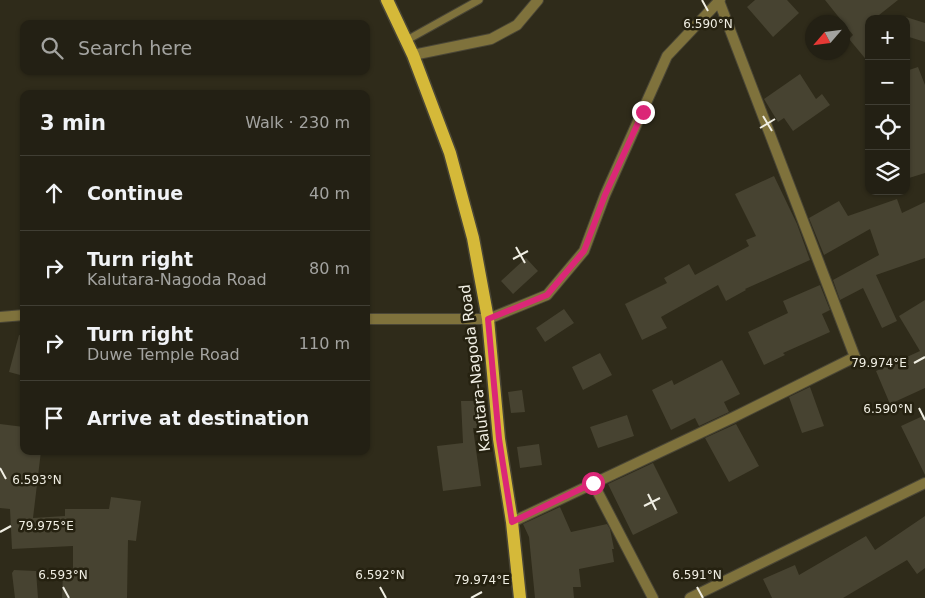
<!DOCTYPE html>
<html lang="en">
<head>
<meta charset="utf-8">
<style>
	:root { --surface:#232014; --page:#2b281d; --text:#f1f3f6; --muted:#a3a3a0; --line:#403e34 }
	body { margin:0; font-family:"DejaVu Sans",sans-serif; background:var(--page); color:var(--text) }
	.controls { position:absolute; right:15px; top:15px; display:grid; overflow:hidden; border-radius:10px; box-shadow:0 1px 4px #0004 }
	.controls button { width:45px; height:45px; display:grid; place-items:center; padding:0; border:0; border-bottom:1px solid var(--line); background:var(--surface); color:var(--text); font:25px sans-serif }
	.compass { position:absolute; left:805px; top:15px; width:45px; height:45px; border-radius:50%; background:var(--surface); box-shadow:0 1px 4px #0004; rotate:242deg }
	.stop { position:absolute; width:15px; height:15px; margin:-11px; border:4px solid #db2777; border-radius:50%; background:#fff }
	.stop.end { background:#db2777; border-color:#fff; box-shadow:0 1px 5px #0008 }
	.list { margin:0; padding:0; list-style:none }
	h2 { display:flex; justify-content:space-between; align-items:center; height:65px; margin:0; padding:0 20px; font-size:21px }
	h2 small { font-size:16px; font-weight:400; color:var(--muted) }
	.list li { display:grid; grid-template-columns:32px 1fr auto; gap:15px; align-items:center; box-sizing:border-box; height:75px; padding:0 20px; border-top:1px solid var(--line) }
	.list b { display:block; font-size:19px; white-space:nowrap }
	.list p { margin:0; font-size:16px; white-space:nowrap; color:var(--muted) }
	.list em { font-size:16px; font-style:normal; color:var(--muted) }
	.icon { flex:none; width:28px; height:28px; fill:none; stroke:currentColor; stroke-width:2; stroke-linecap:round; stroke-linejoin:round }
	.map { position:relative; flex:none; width:925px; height:598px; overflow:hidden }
	.search { position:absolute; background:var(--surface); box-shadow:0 1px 4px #0004; left:20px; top:20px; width:350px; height:55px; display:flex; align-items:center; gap:12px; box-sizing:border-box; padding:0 18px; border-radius:10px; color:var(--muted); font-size:19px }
	.panel { position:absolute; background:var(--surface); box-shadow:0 1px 4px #0004; left:20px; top:90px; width:350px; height:365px; border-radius:10px }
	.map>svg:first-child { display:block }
	.building { fill:#474331 }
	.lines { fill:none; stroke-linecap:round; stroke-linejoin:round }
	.service-casing { stroke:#4a4636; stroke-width:9 }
	.minor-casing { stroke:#4a4636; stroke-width:12 }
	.primary-casing { stroke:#4a4636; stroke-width:15 }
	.service { stroke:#7f723c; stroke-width:7 }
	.minor { stroke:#7f723c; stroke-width:10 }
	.primary { stroke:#d5b939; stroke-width:12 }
	.route { stroke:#db2777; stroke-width:6 }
	.ticks { fill:none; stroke:#f0eee3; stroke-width:2 }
	.labels { text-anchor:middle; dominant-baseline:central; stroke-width:5; stroke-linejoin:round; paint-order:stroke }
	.street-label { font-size:15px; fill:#f0eee3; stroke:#252110 }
	.ticks-label { font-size:12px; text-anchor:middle; fill:#f0eee3; stroke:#252110; stroke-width:5; stroke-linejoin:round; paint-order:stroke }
</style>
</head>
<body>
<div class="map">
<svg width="925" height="598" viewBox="0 0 925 598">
	<rect width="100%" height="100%" fill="#2f2b1a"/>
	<path class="building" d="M755 0H787L799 13 773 37 747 7Z
		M825 0H898L874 19H869V63L849 39 853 35Z
		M906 17 925 23V42L906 36Z
		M918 67 925 85V173L909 178 906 170V71Z
		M800 74 816 99 822 94 830 105 793 131 784 118 778 122 764 99Z
		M774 176 797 224 810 260 745 289 746 290 726 301 718 285 661 317 667 328 642 340 625 304 667 283 664 278 689 264 695 275 749 246 746 240 756 236 735 194Z
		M897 199 902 213 925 202V258L876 275 897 321 882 328 863 288 840 300 833 280 879 255 870 229 824 255 809 218 839 201 848 216Z
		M526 258 538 271 513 294 501 281Z
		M820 285 830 310 822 314 830 332 783 353 785 355 764 365 748 332 788 313 783 301Z
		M925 300V388L890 404 876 371 920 351 899 316Z
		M564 309 574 323 545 342 536 328Z
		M19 335 24 336V376L9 372Z
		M600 353 612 375 583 390 572 367Z
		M722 360 740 394 724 402 729 412 699 426 695 418 671 430 652 390 672 380 674 385Z
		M810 387 824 426 802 433 789 397Z
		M522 390 525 412 511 413 508 392Z
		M461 401H478V428H473L481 486 443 491 437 446 463 443Z
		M627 415 634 436 598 448 590 427Z
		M925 415V475L901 426Z
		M0 424 24 427V451H41L33 518 65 516V509H109L111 497 141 501 136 541 128 540 127 598H62L63 573H73V546L12 549 10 509 0 508Z
		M736 424 759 466 729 482 705 438Z
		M539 444 542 465 520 468 517 447Z
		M653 463 678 513 633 535 608 484Z
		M560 507 571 532 607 524 610 529 614 549H612L614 562 579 569 581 587H573L574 598H535L529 537 523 524Z
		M925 516V568L917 574 907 560 843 598H772L763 579 795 565 799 575 866 536 875 550Z
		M14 570 36 571 38 598H15L12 573Z"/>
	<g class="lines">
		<g class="service-casing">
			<path id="service" d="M407 40 479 0"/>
		</g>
		<g class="minor-casing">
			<path id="minor" d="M413 55 491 39 517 25 538 0
				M0 317 24 315
				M366 319H488L547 295 584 251 605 195 667 56 720 0
				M593 483 653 598
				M512 522 732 418 855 357 719 1
				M690 598 925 483"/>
		</g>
		<g class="primary-casing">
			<path id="primary" d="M387 0 413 55 450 153 473 238 488 319 499 439 512 522 520 598"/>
		</g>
		<use href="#service" class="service"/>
		<use href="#minor" class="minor"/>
		<use href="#primary" class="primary"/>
	</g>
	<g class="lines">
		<path class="route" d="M593 483 512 522 499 439 488 319 547 295 584 251 605 195 643 112"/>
	</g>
	<path class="ticks" d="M702 0 708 11M763 116 772 131M760 128 775 119M516 247 525 263M513 259 528 251M914 363 925 357M919 408 925 420M0 468 6 479M648 494 656 510M644 506 660 498M0 532 11 526M63 587 69 598M380 587 386 598M697 587 703 598M471 598 482 592"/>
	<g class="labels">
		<g class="street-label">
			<text transform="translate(475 368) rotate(-97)">Kalutara-Nagoda Road</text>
		</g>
	</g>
	<g class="ticks-label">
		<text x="708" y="28">6.590°N</text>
		<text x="879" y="367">79.974°E</text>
		<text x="888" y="413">6.590°N</text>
		<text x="37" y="484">6.593°N</text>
		<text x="46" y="530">79.975°E</text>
		<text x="63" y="579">6.593°N</text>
		<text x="380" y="579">6.592°N</text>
		<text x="697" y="579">6.591°N</text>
		<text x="482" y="584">79.974°E</text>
	</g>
</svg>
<div class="controls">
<button>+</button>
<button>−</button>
<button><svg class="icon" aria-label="locate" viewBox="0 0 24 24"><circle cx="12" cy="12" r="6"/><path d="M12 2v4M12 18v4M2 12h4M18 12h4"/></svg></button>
<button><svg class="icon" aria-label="layers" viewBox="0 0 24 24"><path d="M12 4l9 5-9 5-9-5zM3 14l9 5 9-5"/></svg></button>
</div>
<svg class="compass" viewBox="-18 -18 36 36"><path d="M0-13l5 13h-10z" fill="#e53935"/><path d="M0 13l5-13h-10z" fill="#a3a3a0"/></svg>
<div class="stop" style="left:593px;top:483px"></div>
<div class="stop end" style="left:643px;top:112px"></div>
<div class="search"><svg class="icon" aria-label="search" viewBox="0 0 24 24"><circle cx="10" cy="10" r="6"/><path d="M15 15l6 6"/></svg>Search here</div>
<section class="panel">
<h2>3 min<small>Walk · 230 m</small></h2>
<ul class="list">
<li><svg class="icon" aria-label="ahead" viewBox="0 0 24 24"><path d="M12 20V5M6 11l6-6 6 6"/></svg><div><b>Continue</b></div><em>40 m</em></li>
<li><svg class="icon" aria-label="right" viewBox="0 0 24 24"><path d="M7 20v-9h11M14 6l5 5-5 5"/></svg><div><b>Turn right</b><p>Kalutara-Nagoda Road</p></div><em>80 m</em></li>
<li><svg class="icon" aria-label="right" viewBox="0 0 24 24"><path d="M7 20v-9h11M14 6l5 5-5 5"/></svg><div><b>Turn right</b><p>Duwe Temple Road</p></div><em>110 m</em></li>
<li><svg class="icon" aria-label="arrive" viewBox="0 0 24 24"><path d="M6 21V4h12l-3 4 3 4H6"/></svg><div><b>Arrive at destination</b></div></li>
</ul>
</section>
</div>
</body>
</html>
